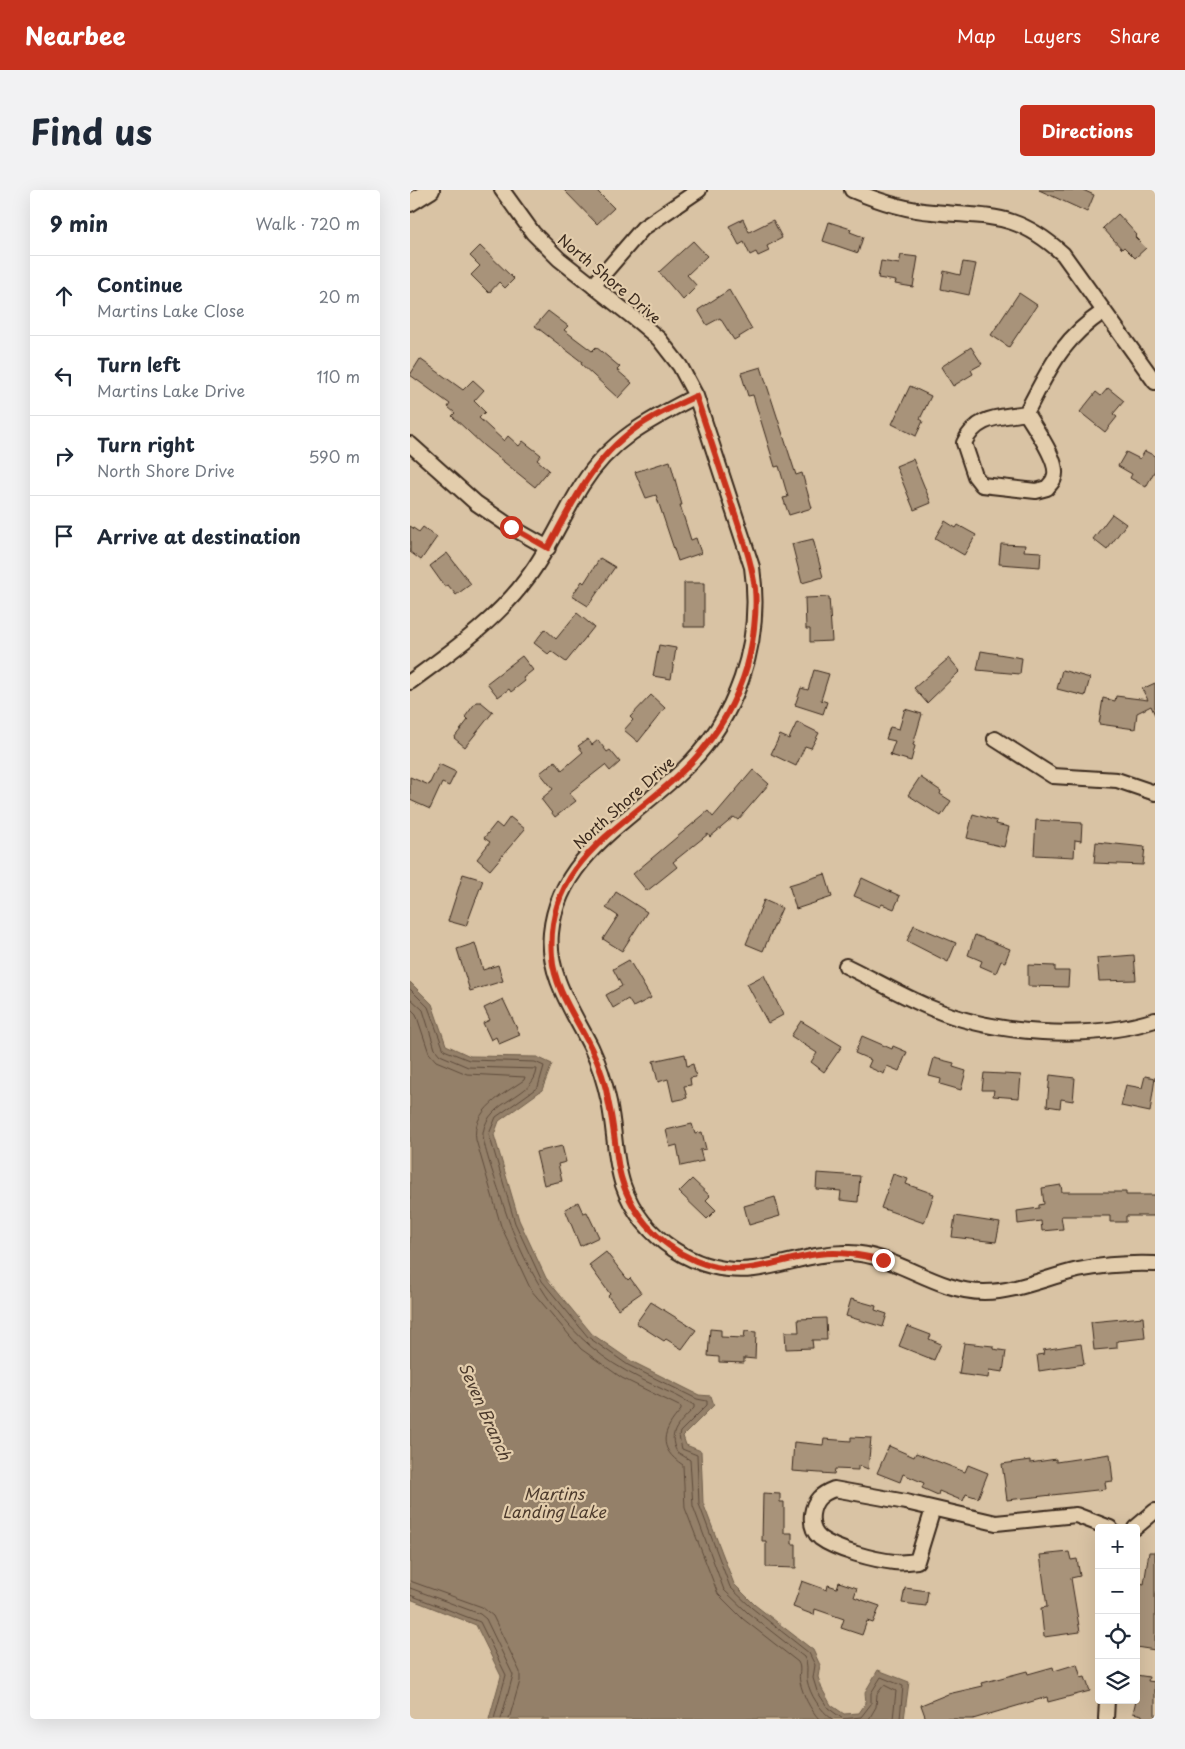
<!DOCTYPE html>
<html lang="en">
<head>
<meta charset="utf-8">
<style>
	:root { --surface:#fff; --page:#f2f2f3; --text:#1f2937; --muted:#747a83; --line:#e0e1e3; --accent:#c8321e }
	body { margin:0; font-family:"Playpen Sans",sans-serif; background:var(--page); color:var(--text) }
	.controls { position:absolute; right:15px; bottom:15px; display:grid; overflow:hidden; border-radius:5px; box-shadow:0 5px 20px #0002 }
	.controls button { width:45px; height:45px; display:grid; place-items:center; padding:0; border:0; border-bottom:1px solid var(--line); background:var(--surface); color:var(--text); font:25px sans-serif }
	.stop { position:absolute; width:15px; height:15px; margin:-11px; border:4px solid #c8321e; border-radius:50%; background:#fff }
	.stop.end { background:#c8321e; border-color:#fff; box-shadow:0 1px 5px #0008 }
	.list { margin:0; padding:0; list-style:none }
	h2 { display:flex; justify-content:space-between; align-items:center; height:65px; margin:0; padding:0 20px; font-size:21px }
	h2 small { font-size:16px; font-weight:400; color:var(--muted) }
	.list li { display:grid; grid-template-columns:32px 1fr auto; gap:15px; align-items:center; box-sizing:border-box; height:80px; padding:0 20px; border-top:1px solid var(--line) }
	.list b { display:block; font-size:19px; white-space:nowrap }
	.list p { margin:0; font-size:16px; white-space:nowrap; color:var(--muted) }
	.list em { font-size:16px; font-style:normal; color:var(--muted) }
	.icon { flex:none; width:28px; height:28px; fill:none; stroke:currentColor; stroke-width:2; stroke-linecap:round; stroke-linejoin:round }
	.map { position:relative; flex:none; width:745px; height:1529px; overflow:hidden; border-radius:5px }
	header { display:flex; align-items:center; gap:30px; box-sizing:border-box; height:70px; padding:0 25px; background:var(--accent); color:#fff }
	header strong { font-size:24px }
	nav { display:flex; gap:28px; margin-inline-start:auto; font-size:18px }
	.intro { display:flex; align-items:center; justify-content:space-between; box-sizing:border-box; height:120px; padding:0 30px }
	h1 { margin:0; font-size:35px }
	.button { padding:12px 22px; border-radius:5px; background:var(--accent); color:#fff; font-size:18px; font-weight:700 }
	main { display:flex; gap:30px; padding:0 30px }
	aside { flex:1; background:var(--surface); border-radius:5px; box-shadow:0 5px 20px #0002 }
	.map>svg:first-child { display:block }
	.water { fill:#948069; stroke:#705e4b }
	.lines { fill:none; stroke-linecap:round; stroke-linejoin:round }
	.shore { stroke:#5f4c3c; stroke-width:1 }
	.building { fill:#a8937a; stroke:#3b2a1e }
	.minor-casing { stroke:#3b2a1e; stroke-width:18 }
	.tertiary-casing { stroke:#3b2a1e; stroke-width:20 }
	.minor { stroke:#e3cdac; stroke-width:14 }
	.tertiary { stroke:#e3cdac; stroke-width:16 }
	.route { stroke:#c8321e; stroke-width:6 }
	.labels { text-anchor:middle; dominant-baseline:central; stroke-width:4.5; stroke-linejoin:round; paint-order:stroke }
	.street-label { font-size:15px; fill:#3b2a1e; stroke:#e3cdac }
	.water-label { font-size:16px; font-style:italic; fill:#4d3b2d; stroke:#e3cdac }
</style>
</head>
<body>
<header>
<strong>Nearbee</strong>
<nav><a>Map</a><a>Layers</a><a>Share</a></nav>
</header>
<div class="intro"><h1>Find us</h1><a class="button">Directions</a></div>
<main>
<aside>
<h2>9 min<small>Walk · 720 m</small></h2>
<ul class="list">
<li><svg class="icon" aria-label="ahead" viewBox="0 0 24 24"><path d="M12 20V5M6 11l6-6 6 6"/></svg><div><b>Continue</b><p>Martins Lake Close</p></div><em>20 m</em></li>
<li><svg class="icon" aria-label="left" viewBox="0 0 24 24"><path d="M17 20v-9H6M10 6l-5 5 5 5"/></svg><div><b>Turn left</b><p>Martins Lake Drive</p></div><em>110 m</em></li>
<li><svg class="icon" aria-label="right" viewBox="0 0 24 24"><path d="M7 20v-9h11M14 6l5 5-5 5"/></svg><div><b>Turn right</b><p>North Shore Drive</p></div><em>590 m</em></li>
<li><svg class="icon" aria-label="arrive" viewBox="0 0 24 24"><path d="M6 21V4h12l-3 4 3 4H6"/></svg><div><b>Arrive at destination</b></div></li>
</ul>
</aside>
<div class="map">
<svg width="745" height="1529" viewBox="0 0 745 1529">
	<rect width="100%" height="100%" fill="#d9c3a4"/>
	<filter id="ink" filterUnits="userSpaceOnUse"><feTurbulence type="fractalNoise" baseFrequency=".02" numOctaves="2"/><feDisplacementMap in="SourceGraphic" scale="10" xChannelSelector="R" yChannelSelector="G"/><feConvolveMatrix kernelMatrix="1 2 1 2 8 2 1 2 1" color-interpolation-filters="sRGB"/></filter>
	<g filter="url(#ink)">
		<path class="water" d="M0 792 22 814 36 855 60 866 127 867 142 874 132 900 89 931 84 945 109 1030 136 1088 182 1144 221 1171 289 1205 301 1206 304 1215 273 1246 276 1255 291 1261 293 1313 324 1394 345 1415 403 1460 410 1475 408 1487 412 1499 421 1515 434 1524 449 1523 456 1513 455 1502 468 1480 499 1492 494 1529H79L91 1486 66 1435 0 1409Z"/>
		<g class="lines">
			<path class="shore" d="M0 799 18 817 34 860 59 870 125 872 134 876 128 897 86 927 79 944 105 1033 132 1091 178 1147 218 1175 287 1209 297 1211V1215L270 1242 269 1246 272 1259 287 1265 289 1314 320 1397 342 1418 399 1463 405 1475 403 1488 407 1501 418 1518 433 1529 451 1527 461 1514V1503L471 1487 493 1496 490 1529
				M0 808 13 820 25 859 30 865 58 877 127 879C124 908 78 909 73 943 72 953 85 989 89 1001 110 1073 149 1144 216 1181 238 1194 262 1202 284 1215V1218C271 1232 256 1242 267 1262L280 1270 283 1316 314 1400 338 1423 394 1467C399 1476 396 1481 397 1490 400 1505 410 1520 422 1529
				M0 818 6 824 19 863 26 871 57 884 115 887 114 890C94 904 61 920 66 950L91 1036 121 1100 171 1159 212 1188 271 1217V1220C252 1241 247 1258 273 1275L275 1318 308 1404 333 1429 388 1472C392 1479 388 1484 390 1492 393 1505 400 1519 409 1529
				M0 1391 72 1417 83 1426 110 1482V1491L99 1529
				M0 1398 70 1424 76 1429 103 1485 91 1529
				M0 1405 70 1432 96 1485 84 1529
				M459 1529 466 1517 467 1504 474 1495 486 1501 483 1529"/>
		</g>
		<path class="building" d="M154 0H186L204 18 187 34Z
			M629 0H673L684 5 677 22Z
			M708 24 727 45 725 47 736 58 725 68 714 57 712 59 693 38Z
			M333 29 339 42 363 30 372 48 357 56 359 61 348 66 346 62 340 65 334 52 329 55 319 36Z
			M419 32 441 39 440 42 453 47 448 63 413 51Z
			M283 51 297 66 277 85 287 96 273 110 249 82Z
			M70 56 104 89 95 98 89 92 79 103 61 85 70 76 60 66Z
			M491 65 508 67 503 97 485 94 486 91 468 88 471 71 489 74Z
			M553 72 566 74 559 105 531 99 534 81 550 85Z
			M319 100 342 139 324 150 310 128 297 135 288 120Z
			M609 103 627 115 599 157 581 145Z
			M138 121 158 136 154 140 182 161 186 157 210 177 207 180 222 193 208 208 171 174 172 172 125 136Z
			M561 157 572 174 561 180 563 184 543 196 531 177Z
			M10 169 53 200 63 190 74 200 64 211 75 222 69 228 94 251 98 246 109 256 113 251 131 265 127 270 139 280 125 297 74 256 42 226 45 223 38 217 40 214 0 185Z
			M351 177 386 285 392 283 402 318 379 325 373 308 378 307 369 276 365 277 343 205 338 206 331 183Z
			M500 196 521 206 510 229 513 231 506 246 482 234Z
			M698 198 714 211 703 224 707 227 695 242 670 222 686 202 691 206Z
			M735 261 745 266V280L736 297 720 288 722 284 708 276 716 262 730 269Z
			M503 269 521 313 504 320 486 276Z
			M260 271 272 315H270L281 350 286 348 291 363 268 371 246 305 236 308 225 282Z
			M702 324 716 334 697 360 683 349Z
			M535 331 546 338 548 335 566 345 554 365 525 348Z
			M0 336 9 342 13 337 27 347 11 370 0 362Z
			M403 349 413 387 392 393 382 354Z
			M591 354 615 355 614 361 631 362 630 377 589 374Z
			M37 363 61 394 46 405 38 395 35 397 20 376Z
			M190 368 205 377 178 416 162 406 172 391 174 393Z
			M274 393H294V437H274Z
			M419 407 422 451 400 452V439H396L395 408Z
			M167 423 184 437 156 472 141 461 138 464 124 453 135 439 146 449Z
			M249 455 266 458 261 489 243 486Z
			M571 461 612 468 610 484 567 480Z
			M112 466 123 480 113 488 115 491 101 502 99 499 88 507 77 493Z
			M539 468 550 481 517 513 504 498Z
			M404 480 419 484 411 510 417 512 413 524 385 515 391 498 398 500Z
			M652 480 680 488 675 506 647 499Z
			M745 493V525L741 516 727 523 725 539 689 534 693 508 705 511 706 506 738 510 732 499Z
			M241 505 255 518 228 552 214 540 223 530 220 527Z
			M66 512H71L83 522 55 557 44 548 58 530 55 527Z
			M495 519 512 524 503 555 505 556 501 571 480 565 485 551 476 549 480 537 489 539Z
			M387 532 409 543 401 558 395 556 386 576 361 564 370 545 379 549Z
			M178 549 182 555 188 550 197 562 200 560 210 572 200 581 195 575 159 603 166 611 145 627 131 609 143 599 130 583 145 571 152 580 173 562 168 556Z
			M29 574 46 582 39 596 32 593 20 619 0 610V587L19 595Z
			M343 580 359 594 328 630 324 627 300 647 298 644 263 672 267 677 237 701 223 684 298 621 303 627Z
			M510 587 531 601 530 604 541 611 531 626 498 605Z
			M563 624 587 631 586 634 599 637 594 657 557 648Z
			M100 627 115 639 80 680 67 669 80 652 74 648 86 633 92 638Z
			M626 630 672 633 671 651 665 650 664 667 624 665Z
			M686 652 735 657 733 675 684 673Z
			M53 684 73 690 56 736 38 731Z
			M415 684 422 707 386 719 379 695Z
			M452 688 490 706 484 719 472 714 470 717 444 706Z
			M206 702 237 722 212 761 193 749 208 726 196 718Z
			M354 710 372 718 353 761 336 754Z
			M504 735 546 753 538 772 497 751Z
			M565 745 600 759 595 772 591 771 586 783 570 776 572 771 558 765Z
			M65 753 73 780 88 775 93 791 60 801 47 759Z
			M724 765 726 790 689 791 687 768Z
			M219 770 241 808 223 817 218 809 203 818 196 805 212 796 203 779Z
			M618 775 645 776V781H659L658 797 618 796Z
			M354 785 373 825 358 833 337 794Z
			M93 809 110 845 89 854 86 847 81 850 73 833 80 830 74 818Z
			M391 831 432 856 414 882 401 872 407 863 381 846Z
			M452 846 482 859 483 856 497 862 489 881 477 876 474 884 458 877 461 870 445 863Z
			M275 864 277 876 283 874 286 887 280 888 281 895 274 896 277 908 263 911 258 889 248 892 243 871Z
			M524 868 544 873 543 877 556 881 551 900 530 894 531 889 519 886Z
			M574 883 611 885 609 908 583 906 584 900H572Z
			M640 885 665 888 663 911 651 909 650 918 637 916Z
			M735 886 745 888 740 922 711 916 716 895 732 898Z
			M282 934 285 944 292 942 296 959 290 960 293 971 271 976 267 955 260 957 256 940Z
			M152 956 156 972 148 974 152 991 134 995 126 962Z
			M407 983 450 986 448 1012 430 1010 431 1001 406 999Z
			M483 984 498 989 496 994 524 1004 514 1033 471 1018Z
			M282 989 300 1006 296 1010 306 1020 297 1029 269 1002Z
			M651 995 652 1002H716V1005H745V1026H716V1032H700V1026H651L653 1039 632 1041 631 1031 608 1034 607 1021 629 1018V1015L634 1014 632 998Z
			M365 1007 370 1026 339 1035 334 1016Z
			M168 1012 173 1023 177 1022 189 1047 170 1056 155 1019Z
			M545 1026 590 1033 586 1052 542 1047Z
			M196 1062 218 1090 220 1088 231 1103 208 1119 198 1106 200 1104 179 1075Z
			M441 1109 466 1116 465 1120 477 1124 473 1137 436 1126Z
			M241 1112 286 1140 272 1159 256 1149 254 1151 226 1133Z
			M733 1127 735 1148 707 1151V1158L684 1160 681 1132Z
			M416 1128 417 1150H402L403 1158 376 1159 375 1142H389L388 1129Z
			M497 1136 521 1145 519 1149 531 1154 524 1170 489 1156Z
			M300 1139 311 1140V1147L334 1148 335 1141 346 1142 345 1169 334 1168V1173L309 1172V1167L298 1166Z
			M554 1153 583 1156V1159L596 1161 593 1182 579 1180 578 1188 549 1184Z
			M671 1154 674 1174 629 1181 627 1165 634 1164 633 1160Z
			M441 1247 461 1248 458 1279 448 1275V1280L425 1279 424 1284 382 1281 384 1252 413 1255 414 1249 441 1251Z
			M479 1256 504 1267 506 1263 555 1282 558 1275 578 1283 568 1308 556 1304 553 1311 529 1301 528 1305 512 1298 514 1293 493 1284 490 1292 467 1283Z
			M700 1264 703 1291 695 1292 696 1299 597 1310 592 1274 620 1270V1273L646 1269V1272Z
			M353 1303 370 1304V1312H374V1343H382V1354H386V1378L356 1377V1351H352Z
			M659 1362 661 1370 667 1369 670 1386 661 1388 670 1442 634 1447 631 1418 637 1417 630 1365Z
			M739 1362H745V1460L726 1457V1392L734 1394Z
			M392 1391 417 1400 418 1395 427 1398 429 1392 447 1398 444 1407 470 1416 463 1433 457 1431 452 1445 431 1438 434 1429 405 1419 404 1425 383 1417Z
			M495 1398 518 1401 516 1416 492 1413Z
			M667 1474 671 1488 675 1487 680 1501 638 1512 637 1507 563 1529H516L511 1515 538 1504 573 1496 572 1493 617 1481 618 1484 643 1477 644 1481Z
			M726 1485 739 1487 738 1491 745 1492V1529H732V1525L723 1523 726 1510Z"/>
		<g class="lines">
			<g class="minor-casing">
				<path id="minor" d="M92 0 123 43 149 69 229 132 249 149 270 176 286 206 342 377C353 453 327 530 271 582 221 630 148 667 141 743 137 785 163 821 181 857 189 874 195 893 199 912 205 939 204 968 213 995 231 1048 287 1086 344 1079 376 1075 405 1062 439 1063 487 1064 525 1102 574 1102 606 1102 637 1087 668 1080 693 1075 719 1073 745 1074
					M442 0C468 11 494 20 523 22 581 28 605 21 653 64L745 192
					M183 96 233 38 289 0
					M616 223C589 228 567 225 554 253L565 286 572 295 626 301 637 298C639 295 643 292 644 288 651 273 624 237 616 223 640 178 650 151 694 121
					M0 254 66 313 101 337 138 358
					M0 492C42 461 87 430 118 387 140 358 153 325 172 295 201 249 239 230 286 206
					M585 549 643 586 707 590 745 603
					M436 776C465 790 492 806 521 818 584 845 680 851 745 830
					M523 1319 507 1371C500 1372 491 1373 484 1372 465 1370 426 1360 410 1348 403 1342 401 1333 402 1324 404 1310 411 1304 424 1299L496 1312 586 1333 666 1325 700 1338
					M725 1338 745 1321
					M696 1529 697 1510"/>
			</g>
			<g class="tertiary-casing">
				<path id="tertiary" d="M0 13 21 0"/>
			</g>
			<use href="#minor" class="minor"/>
			<use href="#tertiary" class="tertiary"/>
		</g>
	</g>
	<g class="lines" filter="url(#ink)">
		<path class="route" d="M101 337 138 358C163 311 187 261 235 232 251 222 269 214 286 206 299 245 312 285 325 324 333 349 342 373 345 399 347 420 344 443 340 464 333 497 315 533 293 559 237 629 133 660 142 766 144 799 167 829 181 858 190 876 196 895 199 915 204 936 205 958 209 979 218 1021 247 1054 286 1071 332 1090 364 1070 408 1064 430 1061 451 1065 473 1070"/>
	</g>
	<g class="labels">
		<g class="street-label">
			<text transform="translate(200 88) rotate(40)">North Shore Drive</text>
			<text transform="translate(213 612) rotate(-42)">North Shore Drive</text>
		</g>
		<g class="water-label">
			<text transform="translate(76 1221) rotate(66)">Seven Branch</text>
			<text x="144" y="1303">Martins<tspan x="144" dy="18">Landing Lake</tspan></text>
		</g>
	</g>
</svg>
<div class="controls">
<button>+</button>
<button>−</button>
<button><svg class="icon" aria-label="locate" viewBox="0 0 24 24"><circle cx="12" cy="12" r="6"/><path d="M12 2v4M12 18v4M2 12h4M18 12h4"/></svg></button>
<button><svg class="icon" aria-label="layers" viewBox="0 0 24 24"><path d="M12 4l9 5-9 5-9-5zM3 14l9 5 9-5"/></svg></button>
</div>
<div class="stop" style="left:101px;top:337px"></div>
<div class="stop end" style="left:473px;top:1070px"></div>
</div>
</main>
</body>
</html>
